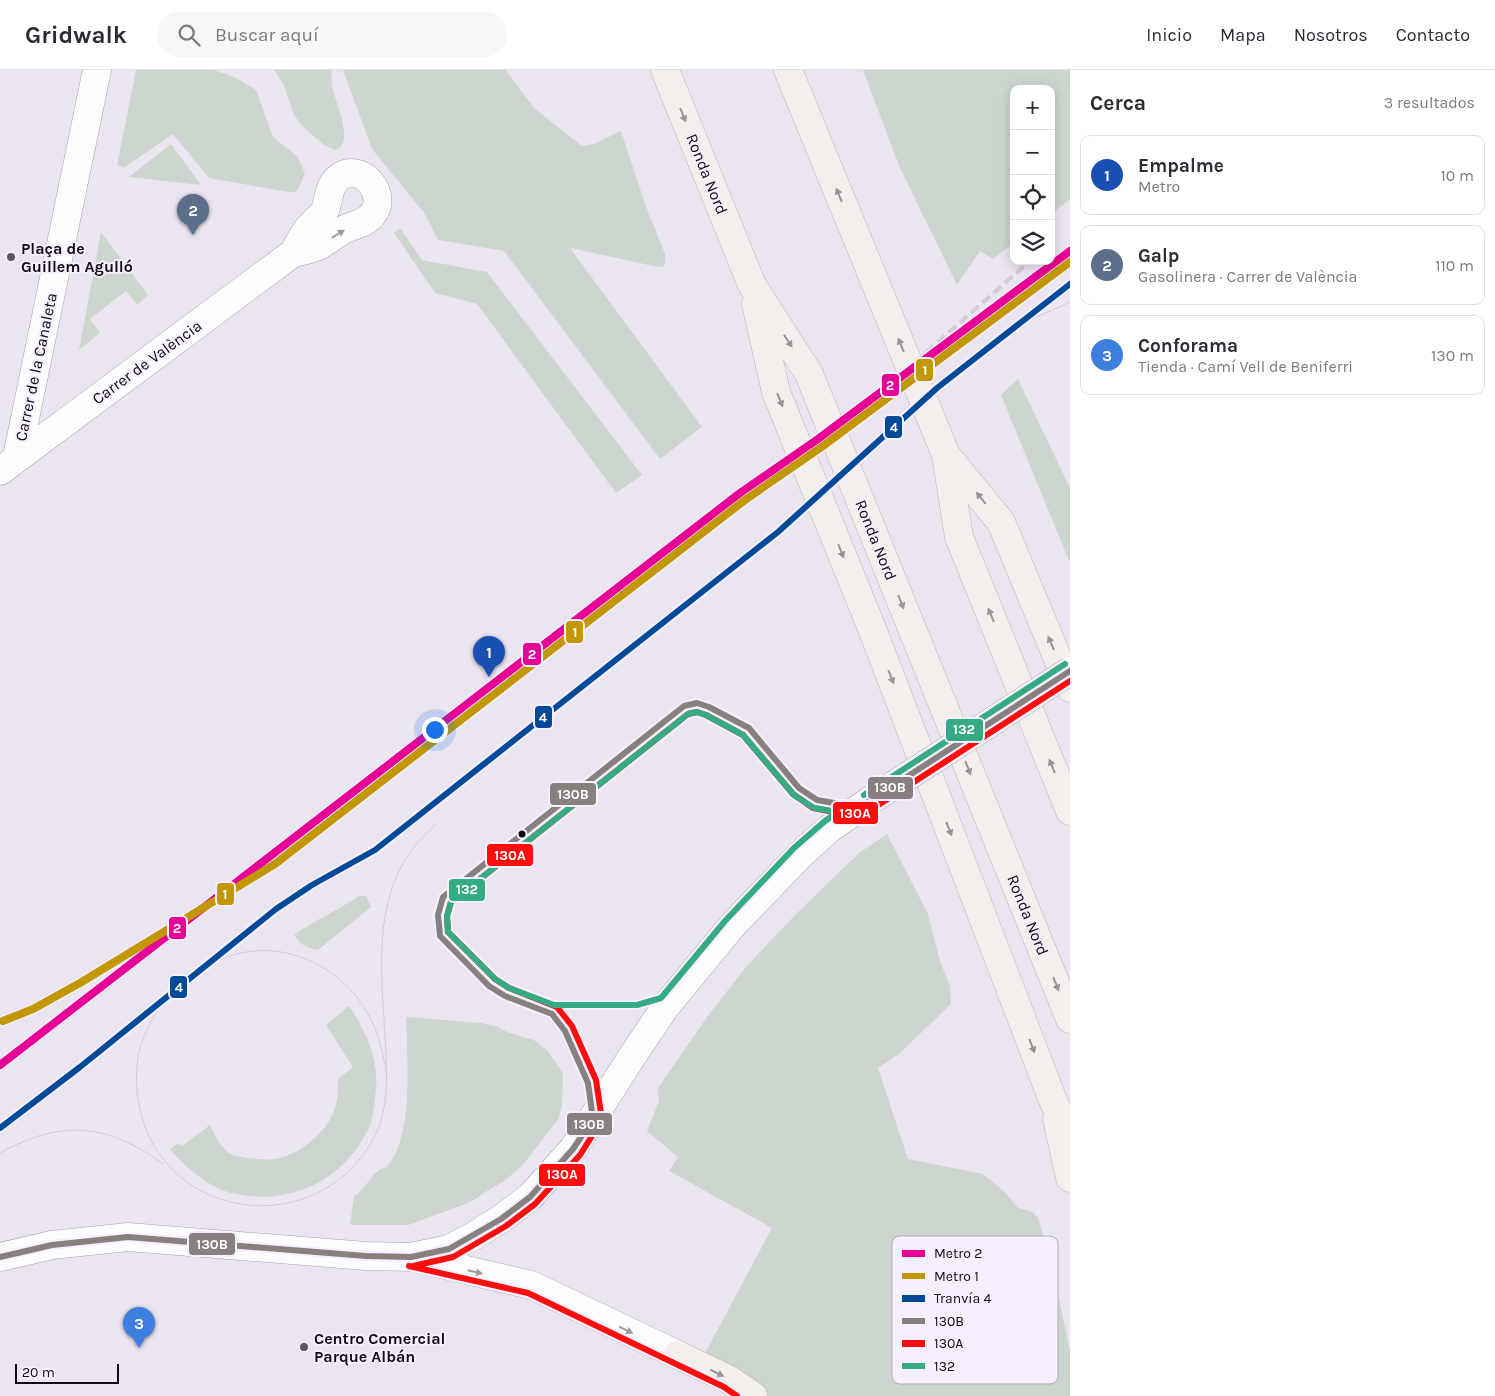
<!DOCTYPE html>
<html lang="es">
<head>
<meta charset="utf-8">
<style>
	:root { --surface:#fff; --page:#f7f7f7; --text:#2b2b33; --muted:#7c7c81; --line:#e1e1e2; --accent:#5c5761 }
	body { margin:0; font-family:Karla,sans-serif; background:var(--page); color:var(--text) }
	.controls { position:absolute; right:15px; top:15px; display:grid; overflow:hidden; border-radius:10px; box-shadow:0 2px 12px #0003 }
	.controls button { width:45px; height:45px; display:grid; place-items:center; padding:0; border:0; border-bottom:1px solid var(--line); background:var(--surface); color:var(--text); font:25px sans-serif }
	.scale { position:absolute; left:15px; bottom:12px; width:104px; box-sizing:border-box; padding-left:5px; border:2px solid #0f0b13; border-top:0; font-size:14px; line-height:18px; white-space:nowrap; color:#0f0b13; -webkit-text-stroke:4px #f6effe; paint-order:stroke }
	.you { position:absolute; left:434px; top:659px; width:18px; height:18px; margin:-12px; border:4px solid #fff; border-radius:50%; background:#1a73e8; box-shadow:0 0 0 8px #1a73e833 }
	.badge { display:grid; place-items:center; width:32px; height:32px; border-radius:50%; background:var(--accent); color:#fff; font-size:16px; font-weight:700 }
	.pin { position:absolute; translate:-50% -41px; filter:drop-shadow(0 1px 2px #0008) }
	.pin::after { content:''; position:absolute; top:26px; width:18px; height:15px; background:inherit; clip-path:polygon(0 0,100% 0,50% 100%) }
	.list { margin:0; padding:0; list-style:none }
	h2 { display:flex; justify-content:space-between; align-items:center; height:65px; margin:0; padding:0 20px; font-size:21px }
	h2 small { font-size:16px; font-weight:400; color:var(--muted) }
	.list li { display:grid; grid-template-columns:32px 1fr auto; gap:15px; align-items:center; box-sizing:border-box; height:80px; margin:0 10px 10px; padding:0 10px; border:1px solid var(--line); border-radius:10px }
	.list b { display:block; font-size:19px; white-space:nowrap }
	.list p { margin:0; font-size:16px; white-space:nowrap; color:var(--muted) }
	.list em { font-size:16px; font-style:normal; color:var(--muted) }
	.icon { flex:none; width:28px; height:28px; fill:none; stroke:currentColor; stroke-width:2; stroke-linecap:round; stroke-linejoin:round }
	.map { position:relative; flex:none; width:1070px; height:1326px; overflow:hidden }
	header { display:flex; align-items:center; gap:30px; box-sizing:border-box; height:70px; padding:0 25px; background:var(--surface); border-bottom:1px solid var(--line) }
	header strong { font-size:24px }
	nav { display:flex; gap:28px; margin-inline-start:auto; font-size:18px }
	.search { width:350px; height:45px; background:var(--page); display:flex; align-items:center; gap:12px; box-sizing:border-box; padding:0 18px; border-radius:28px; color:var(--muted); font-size:19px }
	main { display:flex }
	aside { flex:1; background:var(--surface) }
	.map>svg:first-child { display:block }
	.green { fill:#ccd6cf }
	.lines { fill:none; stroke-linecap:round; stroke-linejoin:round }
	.minor-casing { stroke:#a7a2ac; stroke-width:29 }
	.trunk-casing { stroke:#bdb4b6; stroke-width:29 }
	.minor { stroke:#fcfbfd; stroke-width:28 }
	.trunk { stroke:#f4eeed; stroke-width:28 }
	.tram { stroke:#cfcdd2; stroke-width:1 }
	.rail { stroke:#cfcdd2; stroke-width:4; stroke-dasharray:10 5; stroke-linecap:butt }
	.minor-bridge-casing { stroke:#a7a2ac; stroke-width:29; stroke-linecap:butt }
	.minor-bridge { stroke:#fcfbfd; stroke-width:28 }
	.bus-1-casing { stroke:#f6effe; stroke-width:10 }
	.bus-2-casing { stroke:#f6effe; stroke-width:10 }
	.bus-3-casing { stroke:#f6effe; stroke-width:10 }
	.bus-1 { stroke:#887f7f; stroke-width:6 }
	.bus-2 { stroke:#fd0d0d; stroke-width:6 }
	.bus-3 { stroke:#35ab84; stroke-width:6 }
	.tram-1-casing { stroke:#f6effe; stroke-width:10 }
	.tram-1 { stroke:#004a99; stroke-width:6 }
	.metro-1-casing { stroke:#f6effe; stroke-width:11 }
	.metro-2-casing { stroke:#f6effe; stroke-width:11 }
	.metro-1 { stroke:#e70095; stroke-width:8 }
	.metro-2 { stroke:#c29705; stroke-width:8 }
	.oneway { fill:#989396 }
	.oneway2 { fill:#9d9b9f }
	.poi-dot { fill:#5c5761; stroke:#f6effe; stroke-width:2 }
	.bus-dot { fill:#0f0b13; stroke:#f6effe; stroke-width:2 }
	.labels { text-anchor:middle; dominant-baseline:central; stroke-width:4; stroke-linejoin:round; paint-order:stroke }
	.street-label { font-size:16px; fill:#0f0b13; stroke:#f6effe }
	.poi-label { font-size:16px; font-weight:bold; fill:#0f0b13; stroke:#f6effe; text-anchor:start }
	.key { fill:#f6effe; stroke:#b1abb8; stroke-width:1 }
	.key-label { font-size:14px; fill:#0f0b13 }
	.line-badge { stroke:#f6effe; stroke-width:2 }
	.badge-label { font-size:14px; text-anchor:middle; font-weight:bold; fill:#fff }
</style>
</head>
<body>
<header>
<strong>Gridwalk</strong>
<div class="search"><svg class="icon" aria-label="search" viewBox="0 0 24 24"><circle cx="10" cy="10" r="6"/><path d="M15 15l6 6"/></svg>Buscar aquí</div>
<nav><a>Inicio</a><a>Mapa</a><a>Nosotros</a><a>Contacto</a></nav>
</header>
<main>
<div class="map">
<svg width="1070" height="1326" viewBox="0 0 1070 1326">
	<rect width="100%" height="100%" fill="#ebe5f2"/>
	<path class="green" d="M136 0H214L236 8 256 20 273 67 297 86 305 103 298 120 294 122H289L209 108 173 64 125 97 117 96Z
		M274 0H332C332 5 331 11 332 16 336 35 349 58 342 76L335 80 324 75 302 56 294 45 283 13Z
		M343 0H506L534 38 582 76 594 74 621 61 646 137 665 184V193L663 197H658L570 178 702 357 660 389 504 181 438 170 425 144 372 79Z
		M863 0H1070V129L1051 144V19H1014V173L993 189 980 181 957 215 900 98Z
		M171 74 201 115 129 107Z
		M400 158 422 190 487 202 642 405 616 423 477 234 435 223 394 163Z
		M101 162 148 225 137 235 126 221 90 249 100 263 79 280Z
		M1018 309 1070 418V493L1001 325Z
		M887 764 928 844 940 891 950 916 951 934 899 984 878 998 908 1089 983 1104 1005 1122 1018 1138 1033 1142 1038 1148 1051 1190 1070 1281V1326H769L704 1285 772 1158 669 1101 678 1087 647 1061 659 1031 658 1018 707 947 745 898 795 845 859 783Z
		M359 826H366L371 837 318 880C306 878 301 875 294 865 315 850 338 840 359 826Z
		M349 936C365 959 379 990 376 1018 375 1030 373 1045 370 1056 366 1065 360 1074 354 1082 325 1120 277 1134 231 1123 206 1116 186 1097 170 1079L178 1073 182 1076 210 1055C215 1065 220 1077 229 1083 234 1086 242 1087 248 1088 257 1089 265 1090 275 1089 298 1085 324 1065 333 1043 338 1033 338 1020 338 1009L353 997 326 955Z
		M406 947 481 953 498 957 507 962 534 970 548 981 563 1003 562 1035 559 1048 522 1096 503 1112 490 1119 471 1132 408 1155H354L350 1154 354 1126C367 1118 368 1108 378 1101 381 1098 385 1099 388 1095 414 1065 407 986 406 947Z"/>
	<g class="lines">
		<g class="minor-casing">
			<path id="minor" d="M17 387 97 0
				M0 401 293 183C301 181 309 180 316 177 326 173 335 164 345 159 354 155 366 153 372 145 389 126 363 93 341 106 328 114 330 128 325 140 321 147 312 153 307 160 302 167 298 175 293 183
				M0 1187 52 1175 128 1167 366 1186 411 1187 449 1179 472 1167 501 1149 530 1127 573 1079 633 985 666 936 731 857 800 785 830 758 874 728
				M419 1189 531 1215 678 1285"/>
		</g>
		<g class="trunk-casing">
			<path id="trunk" d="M665 0 752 215 809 304 1070 949
				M788 0 946 385 959 467 1070 741
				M756 234 776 322 873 561 1054 1033 1070 1066
				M946 385 1001 452 1070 618
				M1057 1049 1070 1108
				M678 1285 728 1309 753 1326"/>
		</g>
		<use href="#minor" class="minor"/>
		<use href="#trunk" class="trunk"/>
		<path class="tram" d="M1014 257 1070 232
			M386 1002C383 981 378 961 367 942 342 899 291 872 241 883 222 887 204 898 189 909 165 927 146 953 139 982 135 1001 136 1021 140 1040 166 1152 316 1170 372 1071 388 1044 387 1014 386 983 383 915 369 835 414 777 420 769 429 762 436 754
			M0 1083C61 1049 107 1053 163 1094"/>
		<path class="rail" d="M881 322 1030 191"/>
		<g class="minor-bridge-casing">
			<path id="minor-bridge" d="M874 728 1070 601"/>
		</g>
		<use href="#minor-bridge" class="minor-bridge"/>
		<g class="bus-1-casing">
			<path id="bus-1" d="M0 1187 52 1175 128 1167 366 1186 411 1187 449 1179 501 1149 530 1127 573 1079 593 1049 588 1013 565 961 552 944 505 926 489 916 440 866 438 845 443 827 684 636 697 633 709 637 749 658 799 718 817 730 840 734H865L1070 601"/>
		</g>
		<g class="bus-2-casing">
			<path id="bus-2" d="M409 1196 528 1223 724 1317 737 1326
				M413 1196 453 1187 506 1156 535 1134 580 1085 602 1050 596 1010 572 956 557 937 509 918 495 909 448 862 447 846 451 832 688 644 697 642 706 645 743 665 793 724 813 738 839 743H866L1070 611"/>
		</g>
		<g class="bus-3-casing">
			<path id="bus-3" d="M697 642 706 645 743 665 794 725 814 738 838 742 825 751 794 778 725 851 661 928 637 935H554L509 918 495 909 448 862 447 846 451 832 688 644Z
				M864 725 1065 594"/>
		</g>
		<use href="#bus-1" class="bus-1"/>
		<use href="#bus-2" class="bus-2"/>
		<use href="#bus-3" class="bus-3"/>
		<g class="tram-1-casing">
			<path id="tram-1" d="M0 1058 80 997 276 839 312 815 375 780 778 462 937 318 1070 214"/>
		</g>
		<use href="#tram-1" class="tram-1"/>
		<g class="metro-1-casing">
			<path id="metro-1" d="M0 995 740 423 818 369 1070 181"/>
		</g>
		<g class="metro-2-casing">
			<path id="metro-2" d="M3 951 33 939 80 913 275 794 745 430 823 376 1070 192"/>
		</g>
		<use href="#metro-1" class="metro-1"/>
		<use href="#metro-2" class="metro-2"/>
	</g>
	<defs><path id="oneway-solid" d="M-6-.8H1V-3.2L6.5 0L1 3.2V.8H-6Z" transform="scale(1.25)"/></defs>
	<g class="oneway">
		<use href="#oneway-solid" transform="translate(683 45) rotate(68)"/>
		<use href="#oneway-solid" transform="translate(839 125) rotate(-112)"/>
		<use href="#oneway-solid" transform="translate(788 271) rotate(57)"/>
		<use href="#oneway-solid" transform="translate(901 275) rotate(-112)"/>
		<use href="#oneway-solid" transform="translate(780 330) rotate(68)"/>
		<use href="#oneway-solid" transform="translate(981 428) rotate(-129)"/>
		<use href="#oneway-solid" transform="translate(841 481) rotate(68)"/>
		<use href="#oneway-solid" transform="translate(901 532) rotate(68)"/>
		<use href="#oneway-solid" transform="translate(991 545) rotate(-112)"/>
		<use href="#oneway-solid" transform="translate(1051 573) rotate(-113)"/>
		<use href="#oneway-solid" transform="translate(891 607) rotate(69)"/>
		<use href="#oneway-solid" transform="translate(1052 696) rotate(-112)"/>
		<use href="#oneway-solid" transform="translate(968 698) rotate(68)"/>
		<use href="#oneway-solid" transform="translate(949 759) rotate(69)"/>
		<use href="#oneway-solid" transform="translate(1056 914) rotate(68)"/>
		<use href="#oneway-solid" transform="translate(1032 976) rotate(69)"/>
		<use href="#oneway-solid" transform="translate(717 1303) rotate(26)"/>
	</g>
	<g class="oneway2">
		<use href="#oneway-solid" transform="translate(338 164) rotate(-31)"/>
		<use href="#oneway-solid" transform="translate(475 1202) rotate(13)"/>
		<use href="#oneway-solid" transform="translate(626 1260) rotate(26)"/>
	</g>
	<g class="poi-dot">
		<circle cx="11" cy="187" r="5"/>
		<circle cx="304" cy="1277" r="5"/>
	</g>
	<circle class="bus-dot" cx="522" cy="764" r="4.5"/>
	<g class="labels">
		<g class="street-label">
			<text transform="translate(707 104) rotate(68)">Ronda Nord</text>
			<text transform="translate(147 292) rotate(-36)">Carrer de València</text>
			<text transform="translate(36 297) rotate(-78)">Carrer de la Canaleta</text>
			<text transform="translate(876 470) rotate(68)">Ronda Nord</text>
			<text transform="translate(1028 845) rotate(68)">Ronda Nord</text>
		</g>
		<g class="poi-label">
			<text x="21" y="178">Plaça de<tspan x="21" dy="18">Guillem Agulló</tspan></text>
			<text x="314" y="1268">Centro Comercial<tspan x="314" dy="18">Parque Albán</tspan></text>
		</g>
	</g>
	<rect x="892" y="1166" width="166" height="148" rx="8" class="key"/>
	<rect x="902" y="1180" width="23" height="7" fill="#e70095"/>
	<rect x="902" y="1203" width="23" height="6" fill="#c29705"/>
	<rect x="902" y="1225" width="23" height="7" fill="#004a99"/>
	<rect x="902" y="1248" width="23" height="6" fill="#887f7f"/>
	<rect x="902" y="1270" width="23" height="7" fill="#fd0d0d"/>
	<rect x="902" y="1293" width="23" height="6" fill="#35ab84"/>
	<g class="key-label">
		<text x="934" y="1188">Metro 2</text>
		<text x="934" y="1211">Metro 1</text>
		<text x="934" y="1233">Tranvía 4</text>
		<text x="934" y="1256">130B</text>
		<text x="934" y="1278">130A</text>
		<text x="934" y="1301">132</text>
	</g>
	<g class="line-badge">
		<rect x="915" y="288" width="19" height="24" rx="5" fill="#c29705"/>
		<rect x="881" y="303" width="19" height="24" rx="5" fill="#e70095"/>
		<rect x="884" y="345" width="19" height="24" rx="5" fill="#004a99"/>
		<rect x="565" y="550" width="19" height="24" rx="5" fill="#c29705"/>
		<rect x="522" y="572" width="20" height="24" rx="5" fill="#e70095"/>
		<rect x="534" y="635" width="19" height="24" rx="5" fill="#004a99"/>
		<rect x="945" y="648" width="39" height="24" rx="5" fill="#35ab84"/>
		<rect x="867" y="706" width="47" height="24" rx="5" fill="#887f7f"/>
		<rect x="549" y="712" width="48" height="24" rx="5" fill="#887f7f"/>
		<rect x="832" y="731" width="47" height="24" rx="5" fill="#fd0d0d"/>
		<rect x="486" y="773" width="48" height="24" rx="5" fill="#fd0d0d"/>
		<rect x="448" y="808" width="38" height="24" rx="5" fill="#35ab84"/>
		<rect x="216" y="812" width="19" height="24" rx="5" fill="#c29705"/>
		<rect x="168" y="846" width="19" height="24" rx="5" fill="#e70095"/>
		<rect x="169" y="905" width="19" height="24" rx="5" fill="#004a99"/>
		<rect x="566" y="1042" width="47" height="24" rx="5" fill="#887f7f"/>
		<rect x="538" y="1093" width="48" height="24" rx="5" fill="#fd0d0d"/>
		<rect x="188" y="1162" width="48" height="24" rx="5" fill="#887f7f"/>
	</g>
	<g class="badge-label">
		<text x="925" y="305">1</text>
		<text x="890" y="320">2</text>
		<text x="894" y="362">4</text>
		<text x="575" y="567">1</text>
		<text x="532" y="589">2</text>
		<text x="543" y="652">4</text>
		<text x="964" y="664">132</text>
		<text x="890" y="722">130B</text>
		<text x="573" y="729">130B</text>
		<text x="855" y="748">130A</text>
		<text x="510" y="790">130A</text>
		<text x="467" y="824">132</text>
		<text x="225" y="829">1</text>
		<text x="177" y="863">2</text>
		<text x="179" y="922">4</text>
		<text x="589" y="1059">130B</text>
		<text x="562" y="1109">130A</text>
		<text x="212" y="1179">130B</text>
	</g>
</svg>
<div class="controls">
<button>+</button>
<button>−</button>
<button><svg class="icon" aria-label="locate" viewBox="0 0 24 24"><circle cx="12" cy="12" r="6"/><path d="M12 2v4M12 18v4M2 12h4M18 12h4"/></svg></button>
<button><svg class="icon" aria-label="layers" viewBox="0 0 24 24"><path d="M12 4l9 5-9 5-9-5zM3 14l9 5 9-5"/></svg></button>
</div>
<div class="scale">20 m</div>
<div class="you"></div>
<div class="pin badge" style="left:489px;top:607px;background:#1a4fb4">1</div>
<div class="pin badge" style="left:193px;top:165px;background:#5c6f8a">2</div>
<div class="pin badge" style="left:139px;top:1278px;background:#3f7fe0">3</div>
</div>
<aside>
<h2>Cerca<small>3 resultados</small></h2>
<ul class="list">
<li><span class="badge" style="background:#1a4fb4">1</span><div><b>Empalme</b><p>Metro</p></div><em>10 m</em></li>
<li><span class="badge" style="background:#5c6f8a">2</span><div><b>Galp</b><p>Gasolinera · Carrer de València</p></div><em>110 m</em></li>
<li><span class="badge" style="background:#3f7fe0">3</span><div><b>Conforama</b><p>Tienda · Camí Vell de Beniferri</p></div><em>130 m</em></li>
</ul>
</aside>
</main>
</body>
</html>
